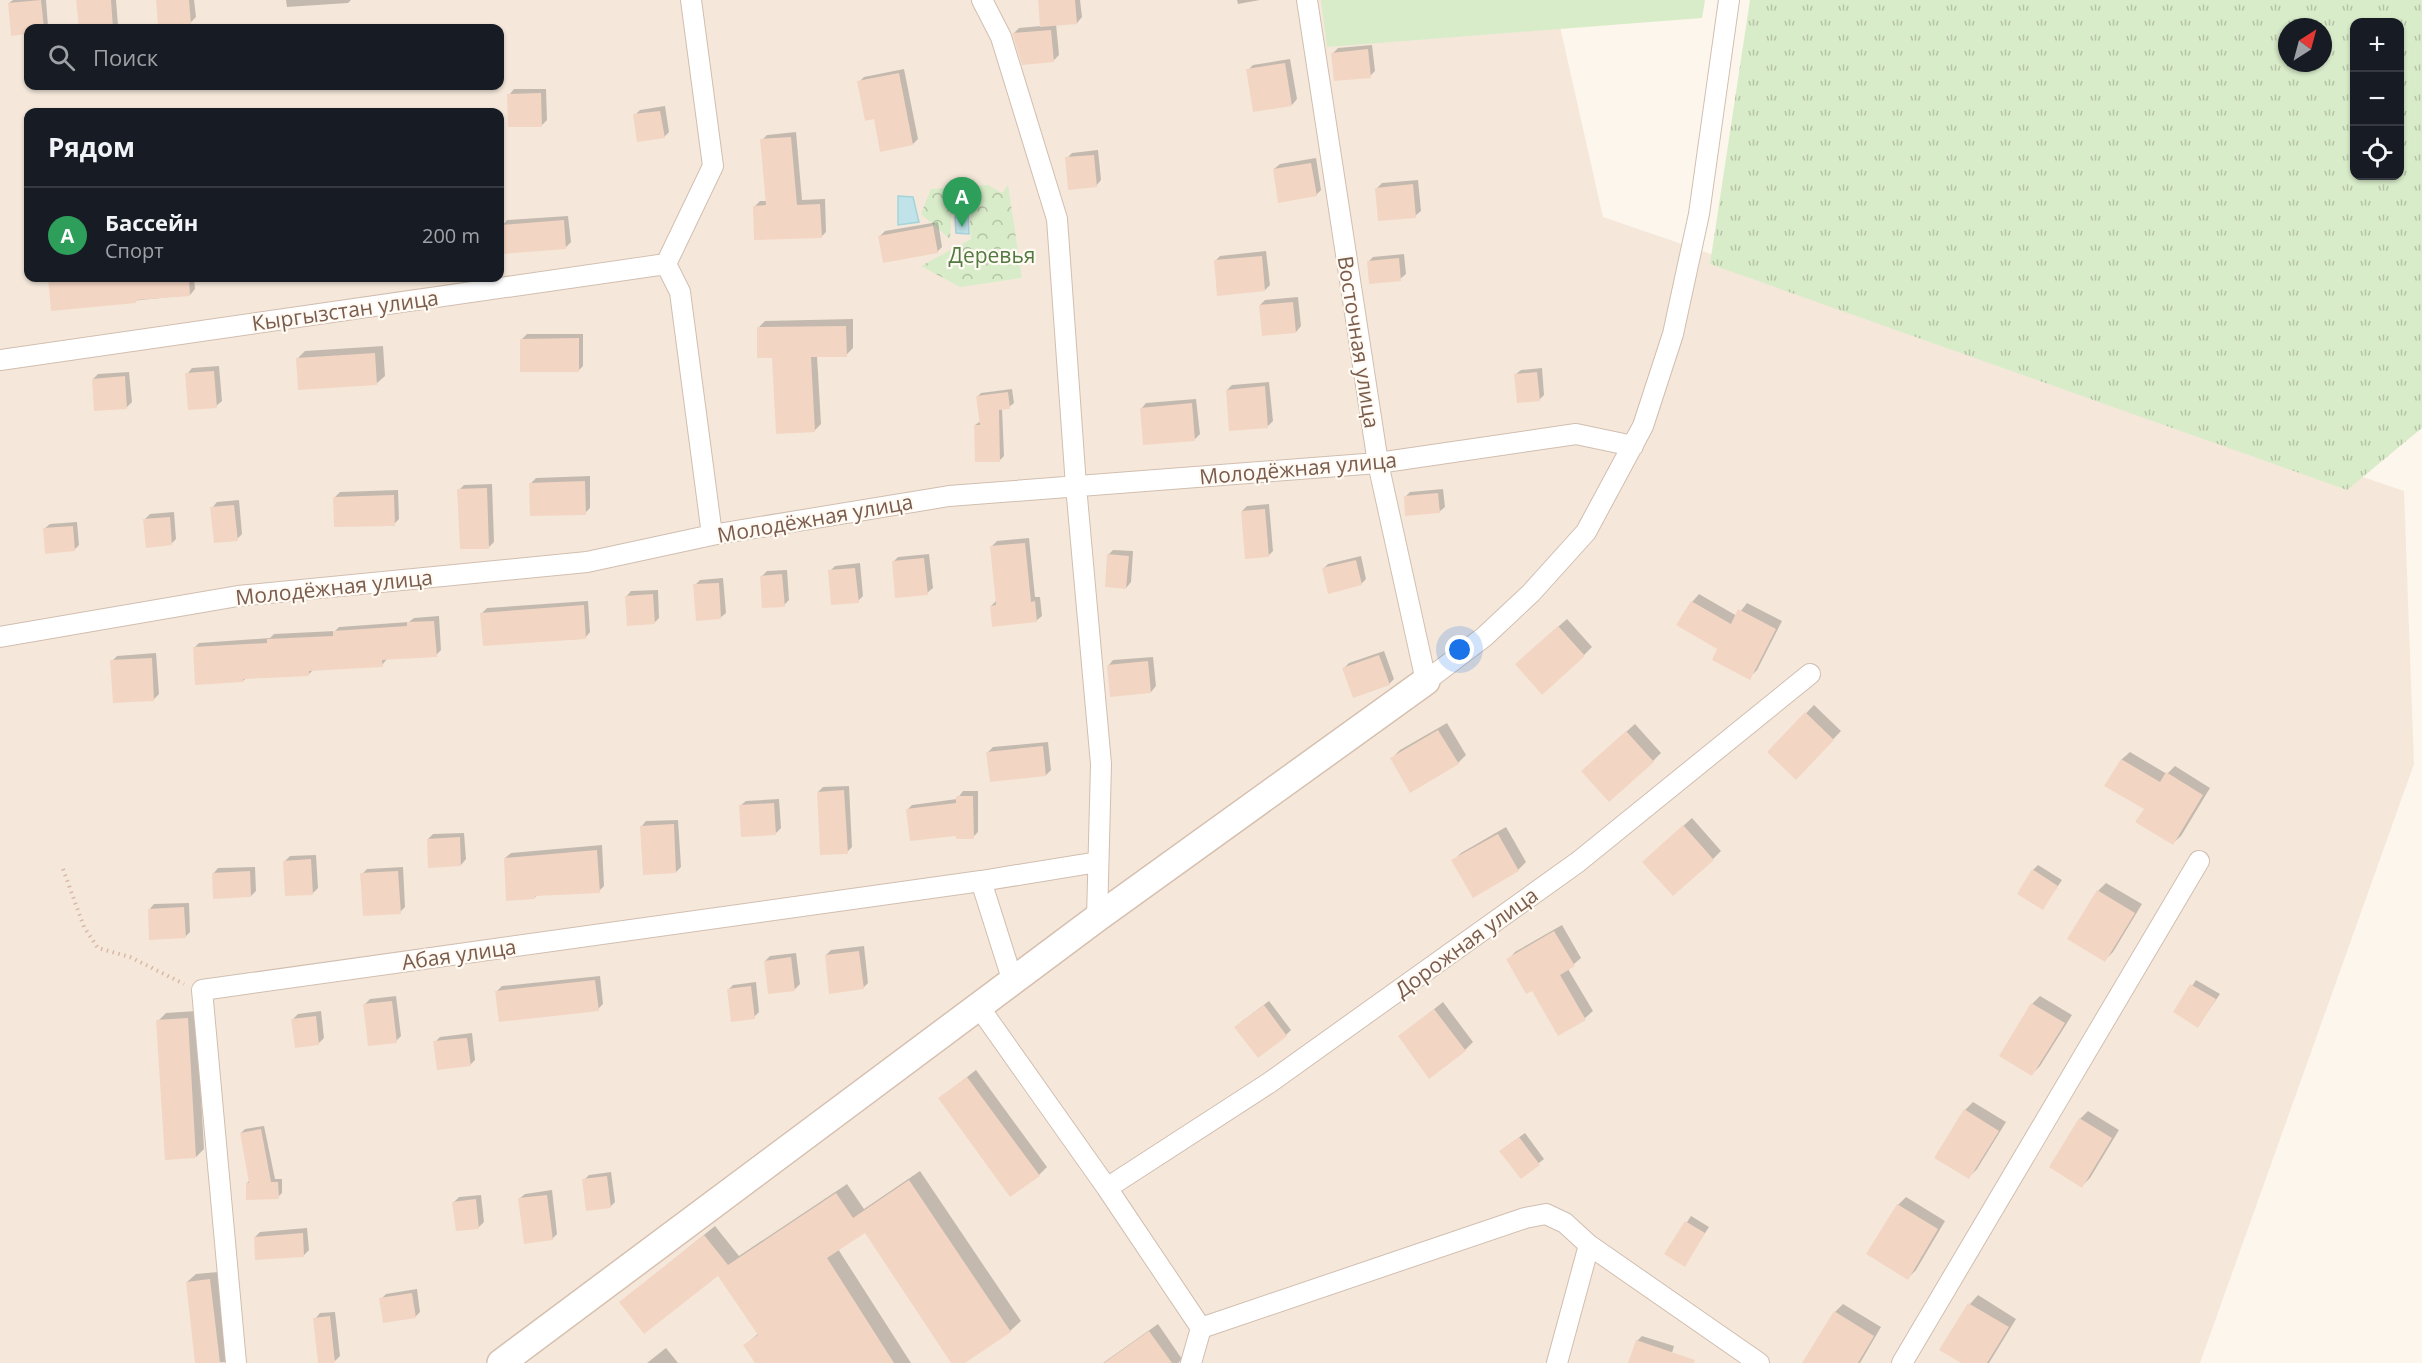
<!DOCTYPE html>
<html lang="ru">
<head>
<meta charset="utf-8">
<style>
	:root { --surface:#171b24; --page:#20242c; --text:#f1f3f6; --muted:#9ea1a6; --line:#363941; --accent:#7c3aed }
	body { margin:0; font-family:"Open Sans",sans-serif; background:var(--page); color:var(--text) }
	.controls { position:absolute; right:18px; top:18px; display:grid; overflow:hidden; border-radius:12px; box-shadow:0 2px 4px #0004 }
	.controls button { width:54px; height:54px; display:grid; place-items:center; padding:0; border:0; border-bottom:2px solid var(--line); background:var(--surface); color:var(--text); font:30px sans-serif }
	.compass { position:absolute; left:2278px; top:18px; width:54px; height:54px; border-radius:50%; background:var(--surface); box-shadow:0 2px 4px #0004; rotate:36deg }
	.you { position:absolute; left:1460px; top:650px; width:21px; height:21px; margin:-15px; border:4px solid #fff; border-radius:50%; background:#1a73e8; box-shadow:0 0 0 9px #1a73e833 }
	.badge { display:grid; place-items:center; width:39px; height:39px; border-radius:50%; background:var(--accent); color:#fff; font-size:20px; font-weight:700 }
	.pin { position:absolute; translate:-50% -50px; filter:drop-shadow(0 2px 3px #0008) }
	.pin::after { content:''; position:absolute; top:32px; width:21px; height:18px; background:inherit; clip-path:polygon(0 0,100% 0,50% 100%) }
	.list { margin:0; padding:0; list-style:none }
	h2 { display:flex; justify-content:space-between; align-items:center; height:78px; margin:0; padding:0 24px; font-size:26px }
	h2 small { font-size:20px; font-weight:400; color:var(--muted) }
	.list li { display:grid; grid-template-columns:39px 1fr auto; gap:18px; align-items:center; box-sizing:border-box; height:96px; padding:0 24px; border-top:2px solid var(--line) }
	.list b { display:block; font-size:22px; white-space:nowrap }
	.list p { margin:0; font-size:20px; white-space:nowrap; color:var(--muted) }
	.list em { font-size:20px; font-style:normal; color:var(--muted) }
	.icon { flex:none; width:33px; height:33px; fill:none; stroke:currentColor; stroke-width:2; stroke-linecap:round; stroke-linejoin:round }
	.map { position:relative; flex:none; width:2422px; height:1363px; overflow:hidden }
	.search { position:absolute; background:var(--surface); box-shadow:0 2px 4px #0004; left:24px; top:24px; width:480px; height:66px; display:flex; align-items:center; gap:15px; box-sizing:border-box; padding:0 21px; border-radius:12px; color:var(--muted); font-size:22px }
	.panel { position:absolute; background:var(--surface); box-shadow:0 2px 4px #0004; left:24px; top:108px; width:480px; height:174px; border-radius:12px }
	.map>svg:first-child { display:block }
	.residential { fill:#f5e8da; fill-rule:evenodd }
	.grass { fill:url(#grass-tufts); fill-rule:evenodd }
	.forest { fill:url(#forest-crowns) }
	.garden { fill:#d8ecc9 }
	.water { fill:#bfe3e8; stroke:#a5d3da; stroke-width:1.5 }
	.shadow { fill:#0003 }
	.building { fill:#f3d5c3 }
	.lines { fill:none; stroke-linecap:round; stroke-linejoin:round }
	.street-casing { stroke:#d1beb0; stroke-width:22 }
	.secondary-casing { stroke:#d6c0b0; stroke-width:30 }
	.path { stroke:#d9b8a5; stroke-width:4; stroke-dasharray:1.5 4.5; stroke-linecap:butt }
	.street { stroke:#fff; stroke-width:20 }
	.secondary { stroke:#fff; stroke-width:27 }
	.labels { text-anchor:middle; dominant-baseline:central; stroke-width:4.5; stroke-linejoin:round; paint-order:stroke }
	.park-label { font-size:21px; fill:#537a41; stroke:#fffaf3 }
	.street-label { font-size:21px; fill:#7a5c4d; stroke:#fffaf3 }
</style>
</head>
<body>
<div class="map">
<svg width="2422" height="1363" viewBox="0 0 2422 1363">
	<defs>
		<pattern id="grass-tufts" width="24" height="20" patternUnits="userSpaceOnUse" patternTransform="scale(1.5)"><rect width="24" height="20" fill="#d8ecc9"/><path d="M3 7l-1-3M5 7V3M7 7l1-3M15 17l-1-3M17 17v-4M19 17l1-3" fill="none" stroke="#b4c2a5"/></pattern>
		<pattern id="forest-crowns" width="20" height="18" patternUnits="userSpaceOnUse" patternTransform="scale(1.5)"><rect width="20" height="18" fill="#d8ecc9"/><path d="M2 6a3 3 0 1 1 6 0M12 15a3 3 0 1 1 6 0" fill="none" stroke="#b4c2a5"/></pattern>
	</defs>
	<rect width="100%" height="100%" fill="#fdf6ec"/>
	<path class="residential" d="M0 0H1554L1603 217 2404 491 2414 764 2200 1363H0ZM28 28H500V86H28ZM28 112H500V278H28Z"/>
	<path class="grass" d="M1750 0H2422V428L2347 490 1710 264ZM2354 22H2400V176H2354ZM2287 27H2323V63H2287Z"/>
	<path class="forest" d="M988 185 1002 193 1008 185 1022 278 960 287 921 266 971 239 969 205H952L950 239 921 214 931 189Z"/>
	<path class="garden" d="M1321 0H1705L1702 18 1327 47Z"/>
	<path class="water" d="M898 196 913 197 919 222 898 225Z
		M958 209 968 210 969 234 956 233 955 218Z"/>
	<path class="shadow" d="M13 0H46L48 26 46 28H28V33L12 34 9 3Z
		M78 0H116L118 25 114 28H80Z
		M158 0H194L196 17 191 22Z
		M286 0H351L348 3 287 7Z
		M1039 0H1080L1082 17 1077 23 1056 24 1059 55 1054 60 1014 33 1019 28 1041 26Z
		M1237 0H1260L1238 4Z
		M1372 45 1375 71 1370 76 1333 53 1338 48Z
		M1290 59 1297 99 1292 105 1248 70 1253 65Z
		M904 69 918 139 913 144 859 82 864 77Z
		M514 89H546L547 120 542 125 509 95Z
		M665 106 669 132 664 137 635 115 640 110Z
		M796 132 802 200 825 199 826 232 821 237 755 206 760 201H767L762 140 767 135Z
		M1098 150 1101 180 1096 186 1067 158 1072 153Z
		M1316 158 1321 190 1316 195 1274 169 1280 164Z
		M1418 180 1421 211 1415 216 1377 188 1382 183Z
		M568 216 571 242 566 247 502 226 507 220Z
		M938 222 942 247 937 252 880 236 885 231Z
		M1266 251 1270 285 1265 290 1215 261 1220 256Z
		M1404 254 1406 274 1400 279 1368 262 1373 257Z
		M49 278H194L195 289 190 295 52 309Z
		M1298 297 1301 326 1296 332 1260 305 1265 300Z
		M853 319V348L846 355 817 356 821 424 814 431 758 328 765 321Z
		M527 334H583V366L578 371 522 339Z
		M383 346 385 376 376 384 297 359 305 351Z
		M219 366 222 401 216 406 187 374 192 368Z
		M1542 368 1544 395 1539 400 1515 375 1521 370Z
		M129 372 132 402 127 407 93 379 98 374Z
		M1269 382 1273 421 1268 426 1227 390 1232 385Z
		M1012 389 1014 403 1009 407 1002 408 1004 456 1000 460 975 425 981 421 977 397 981 393Z
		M1196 399 1200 434 1195 439 1141 409 1146 403Z
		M590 476V508L585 513 531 483 536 478Z
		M492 484 494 542 489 547 459 490 464 485Z
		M1443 489 1445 507 1439 512 1405 497 1410 492Z
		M398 490 399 519 394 524 335 497 340 492Z
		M239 500 242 534 237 539 212 508 217 502Z
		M1269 504 1273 551 1268 556 1242 511 1247 506Z
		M174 512 176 539 171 544 145 519 150 514Z
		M77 522 79 545 74 550 44 529 50 524Z
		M1029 538 1035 597H1040L1042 616 1036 621 991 606 997 600 992 546 997 541Z
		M1113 550 1133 551 1131 582 1126 588 1108 555Z
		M929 554 933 588 927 593 893 562 898 557Z
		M1361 556 1366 579 1361 584 1323 569 1328 564Z
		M860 563 863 596 858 601 830 571 835 566Z
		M787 570 789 600 784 605 762 576 767 571Z
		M723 578 726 613 720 618 695 585 700 580Z
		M658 590 659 618 654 623 626 597 631 591Z
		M1699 594 1737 616 1747 603 1782 621 1757 670 1749 678 1719 649 1692 602Z
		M588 601 590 632 585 638 482 613 487 608Z
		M439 616 441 650 436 655 387 659 382 665 313 670 309 674 247 677 243 681 194 648 199 643 270 638 274 634 335 631 339 627 409 622 414 618Z
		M1567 619 1592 647 1584 655 1525 656Z
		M1384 651 1394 679 1389 684 1344 668 1349 663Z
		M156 653 159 694 154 699 112 661 117 656Z
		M1153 657 1156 686 1151 692 1108 666 1113 660Z
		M1814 705 1841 731 1796 778 1769 752Z
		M1447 723 1466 755 1458 763 1392 758 1400 750Z
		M1635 724 1661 753 1653 761 1591 763Z
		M1048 742 1051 770 1046 775 988 752 993 747Z
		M2130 752 2167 774 2175 766 2210 788 2181 836 2173 843 2146 808 2107 785 2122 759Z
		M849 786 852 847 847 852 818 792 823 787Z
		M963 791H978V832L973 837 958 834 907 810 912 805 957 799Z
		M779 799 781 828 776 833 740 806 746 801Z
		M1692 818 1721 851 1713 859 1652 854Z
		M678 820 681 867 676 872 641 827 646 821Z
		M1506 827 1526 862 1518 870 1474 895 1453 861 1461 853Z
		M464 833 466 859 461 865 428 839 433 834Z
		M602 845 604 886 599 891 538 895 534 898 505 858 511 853Z
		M316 855 318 888 313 893 285 861 290 856Z
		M2038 865 2062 880 2043 908 2033 870Z
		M255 867 256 891 251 896 213 874 218 868Z
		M403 867 405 907 400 912 362 874 367 869Z
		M2106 883 2142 904 2113 952 2105 960 2098 891Z
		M189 903 190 932 185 937 149 910 154 904Z
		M1562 925 1581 958 1568 969 1593 1011 1585 1018 1559 1034 1532 989 1508 960 1515 952Z
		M864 946 868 983 863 988 826 955 831 950Z
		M796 953 800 984 795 989 765 961 770 956Z
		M600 976 603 1004 598 1009 497 991 502 986Z
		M2196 980 2220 994 2198 1026 2175 1011Z
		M756 982 759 1012 754 1017 728 990 733 985Z
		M396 996 401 1036 396 1041 365 1004 370 999Z
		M2040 996 2072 1015 2040 1066 2032 1074 2001 1056 2032 1004Z
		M1269 1001 1291 1030 1286 1035 1241 1022Z
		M1443 1002 1473 1042 1465 1050 1400 1036Z
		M196 1011 204 1149 196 1157 158 1021 166 1013Z
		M321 1011 324 1038 319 1043 293 1019 298 1014Z
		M472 1033 475 1060 470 1065 435 1042 440 1037Z
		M976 1070 1047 1167 1039 1175 940 1098Z
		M1973 1102 2006 1122 1977 1169 1969 1177 1965 1110Z
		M2088 1111 2119 1130 2090 1178 2082 1186 2080 1119Z
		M264 1126 275 1179H282V1193L278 1197 247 1183 250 1180 241 1133 245 1129Z
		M1525 1133 1544 1159 1521 1177 1507 1146Z
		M920 1171 1021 1321 1010 1331 963 1363H953L865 1231 838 1249 911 1363H757L745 1345 759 1333 719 1274 621 1302 715 1226 739 1256 847 1184 864 1209Z
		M611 1172 615 1202 610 1207 584 1180 589 1175Z
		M552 1190 557 1234 552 1239 519 1199 525 1194Z
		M481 1195 484 1222 479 1227 454 1202 459 1197Z
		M1906 1197 1945 1221 1916 1270 1908 1278 1898 1205Z
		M1691 1216 1709 1227 1684 1265 1666 1254Z
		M307 1228 309 1250 304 1255 255 1237 260 1232Z
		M218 1272 228 1362 197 1363 187 1282 196 1274Z
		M417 1289 420 1312 415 1317 381 1299 386 1294Z
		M1978 1295 2016 1319 1989 1363H1964L1941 1349 1970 1304Z
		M1843 1304 1881 1327 1860 1363H1809L1835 1312Z
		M335 1312 340 1356 335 1361 315 1319 320 1313Z
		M1158 1324 1182 1359 1178 1363H1103Z
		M1642 1336 1674 1346 1669 1363H1629L1637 1341Z
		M666 1348 678 1363H647Z"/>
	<path class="building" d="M41 0 44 28H28V34L11 36 8 3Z
		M76 0H111L113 28H79Z
		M156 0H189L191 24 158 26Z
		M1038 0H1075L1077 24 1040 27Z
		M1051 30 1054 62 1022 65 1012 33Z
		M1368 49 1371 78 1334 81 1331 53Z
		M1285 63 1292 106 1253 112 1246 69Z
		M899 73 913 145 880 152 874 119 865 121 857 81Z
		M541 93 542 127H508L507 94Z
		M660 111 665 138 637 142 633 114Z
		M791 137 797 205 820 204 822 238 754 240 753 206 766 205 760 139Z
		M1094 155 1097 187 1068 190 1065 157Z
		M1311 163 1317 196 1278 203 1273 169Z
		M1413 184 1416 218 1378 221 1375 188Z
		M564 220 566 249 503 254 500 225Z
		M933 226 938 253 883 263 878 236Z
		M1262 256 1265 291 1217 296 1214 260Z
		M1399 258 1401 281 1369 284 1367 261Z
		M48 278H189L190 296 136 300V303L51 311Z
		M1293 302 1296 333 1262 336 1259 305Z
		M846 326 847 357H811L815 432 776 434 772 358H757V327Z
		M579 338V372H520V339Z
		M375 353 377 385 298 390 296 358Z
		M214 371 217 408 188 410 185 373Z
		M1537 372 1540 401 1517 403 1514 374Z
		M125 376 127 409 94 411 92 379Z
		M1265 386 1268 428 1229 431 1226 390Z
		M1008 392 1010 409 999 410 1000 462H975L974 425H980L976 396Z
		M1192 403 1195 441 1143 445 1140 408Z
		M585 481 586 515 530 516 529 483Z
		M487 488 489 549H460L457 489Z
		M1438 493 1440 513 1405 516 1404 496Z
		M394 495 395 526 334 527 333 497Z
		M234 505 238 541 214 543 210 507Z
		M1265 509 1269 557 1245 559 1241 511Z
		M170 517 172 545 146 548 143 519Z
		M73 526 75 551 45 554 43 528Z
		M1025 543 1031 602 1035 601 1037 622 992 627 990 606 996 605 990 546Z
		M1107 554 1129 556 1126 589 1105 587Z
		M924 558 928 595 895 598 892 561Z
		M1356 560 1362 585 1328 594 1322 568Z
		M855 568 859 603 831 605 828 570Z
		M782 574 785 607 762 608 760 576Z
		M719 583 721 619 696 621 693 584Z
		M653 594 655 624 627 626 625 596Z
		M1691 601 1731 624 1738 609 1776 629 1750 680 1712 660 1717 649 1676 625Z
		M584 605 586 639 483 646 480 613Z
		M434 621 437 657 382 660 383 667 309 671V676L243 679 244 682 195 685 193 647 267 643V639L333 636V631L407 626V622Z
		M1558 626 1585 656 1542 695 1515 664Z
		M1379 655 1390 685 1353 698 1342 668Z
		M152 658 154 701 113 703 110 660Z
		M1148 661 1151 693 1110 697 1107 665Z
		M1805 712 1834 740 1796 780 1767 752Z
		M1438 730 1459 764 1410 793 1390 758Z
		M1626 731 1654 762 1609 802 1581 771Z
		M1043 746 1046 776 990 782 986 752Z
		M2121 759 2160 782 2166 772 2203 795 2173 845 2135 822 2144 809 2104 786Z
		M844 790 848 854 820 855 817 792Z
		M956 796H973L974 839H956V836L910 841 906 809 956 803Z
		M774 803 776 835 741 837 739 805Z
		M674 824 676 873 643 875 640 826Z
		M1683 825 1714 860 1673 896 1642 862Z
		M1498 834 1519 871 1473 898 1451 860Z
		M460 837 461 866 428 868 427 839Z
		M597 850 600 893 535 896V899L506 901 504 858Z
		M311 859 313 895 285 896 283 861Z
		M2032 869 2058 886 2043 910 2017 894Z
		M250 871 251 897 213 899 212 873Z
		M398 871 401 914 363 916 360 873Z
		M2097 890 2135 913 2105 962 2067 939Z
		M184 907 186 938 149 940 148 909Z
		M1554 931 1575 966 1560 975 1586 1020 1558 1036 1532 991 1526 994 1506 959Z
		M859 951 864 989 829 994 825 955Z
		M791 957 795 991 768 994 764 961Z
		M595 980 599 1011 499 1022 495 991Z
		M2190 984 2216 999 2198 1028 2173 1012Z
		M751 986 755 1019 731 1022 727 989Z
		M392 1001 397 1043 368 1046 363 1004Z
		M2031 1003 2065 1023 2032 1076 1999 1056Z
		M1264 1005 1287 1036 1258 1058 1234 1027Z
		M1434 1009 1466 1051 1429 1079 1398 1036Z
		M316 1016 319 1045 295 1048 291 1019Z
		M188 1018 196 1158 165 1160 156 1020Z
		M467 1038 471 1066 437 1070 433 1041Z
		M967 1077 1040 1176 1010 1197 938 1098Z
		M1964 1109 1999 1131 1969 1179 1934 1158Z
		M2079 1118 2112 1138 2082 1188 2049 1167Z
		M261 1129 271 1182H278L279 1199 246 1200V1183H249L240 1133Z
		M1519 1137 1540 1165 1521 1179 1499 1151Z
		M607 1176 611 1208 586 1211 582 1179Z
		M909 1180 1011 1332 965 1363H951L865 1233 827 1258 894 1363H755L743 1345 758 1335 718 1276 644 1334 619 1302 704 1235 728 1265 836 1193 853 1218Z
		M547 1195 553 1240 524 1244 518 1198Z
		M476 1199 479 1229 456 1231 452 1202Z
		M1897 1204 1938 1229 1908 1280 1866 1254Z
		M1685 1221 1705 1233 1685 1267 1664 1254Z
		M303 1233 304 1257 255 1260 254 1237Z
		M210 1279 220 1363H195L186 1282Z
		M412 1293 416 1318 383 1323 379 1298Z
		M1968 1303 2009 1327 1987 1363H1961L1939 1350Z
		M1834 1311 1874 1336 1858 1363H1802Z
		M330 1316 335 1363H318L313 1318Z
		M1149 1331 1172 1363H1104Z
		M1636 1340 1695 1360 1694 1363H1628Z"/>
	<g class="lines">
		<g class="street-casing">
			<path id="street" d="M982 0 1001 37 1057 219 1076 486 1101 764 1097 918
				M1307 0 1378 463 1426 681 1484 637 1531 593 1586 532 1643 426 1673 334 1699 214 1729 0
				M666 264 713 166 691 0
				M0 360 666 264 680 292 712 535
				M0 637 238 596 587 562 712 535 949 496 1378 463 1576 434 1633 446
				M981 881 1098 862
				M979 1007 1107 1188 1201 1328
				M1107 1188 1269 1083 1578 862 1810 674
				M1201 1328 1525 1218 1546 1214 1565 1223 1589 1245 1759 1363
				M236 1363 202 990 981 881 1013 982
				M1191 1363 1201 1328
				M1557 1363 1589 1245
				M1902 1363 2199 861"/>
		</g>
		<g class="secondary-casing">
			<path id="secondary" d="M501 1363 1097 918 1426 681"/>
		</g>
		<path class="path" d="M63 869 84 927 98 948 130 957 184 984"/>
		<use href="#street" class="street"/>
		<use href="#secondary" class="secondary"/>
	</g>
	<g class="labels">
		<g class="park-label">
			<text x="992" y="255">Деревья</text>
		</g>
		<g class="street-label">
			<text transform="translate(345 310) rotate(-8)">Кыргызстан улица</text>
			<text transform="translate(1359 342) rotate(81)">Восточная улица</text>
			<text transform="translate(1298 468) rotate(-5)">Молодёжная улица</text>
			<text transform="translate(815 518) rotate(-10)">Молодёжная улица</text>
			<text transform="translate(334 587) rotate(-6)">Молодёжная улица</text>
			<text transform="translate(1466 942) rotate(-36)">Дорожная улица</text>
			<text transform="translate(459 954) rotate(-8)">Абая улица</text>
		</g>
	</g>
</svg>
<div class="controls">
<button>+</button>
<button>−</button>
<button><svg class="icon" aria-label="locate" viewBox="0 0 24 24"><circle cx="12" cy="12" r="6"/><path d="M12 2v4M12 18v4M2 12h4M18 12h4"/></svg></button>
</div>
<svg class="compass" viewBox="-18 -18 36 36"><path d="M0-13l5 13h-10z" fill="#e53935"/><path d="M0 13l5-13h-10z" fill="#9ea1a6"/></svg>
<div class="you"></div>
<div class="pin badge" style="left:962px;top:227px;background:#2e9e5b">A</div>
<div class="search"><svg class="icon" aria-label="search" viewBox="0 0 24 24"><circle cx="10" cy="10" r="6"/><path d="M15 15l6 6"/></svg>Поиск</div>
<section class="panel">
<h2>Рядом<small></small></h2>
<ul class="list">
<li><span class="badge" style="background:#2e9e5b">A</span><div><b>Бассейн</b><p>Спорт</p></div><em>200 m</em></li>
</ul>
</section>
</div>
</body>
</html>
